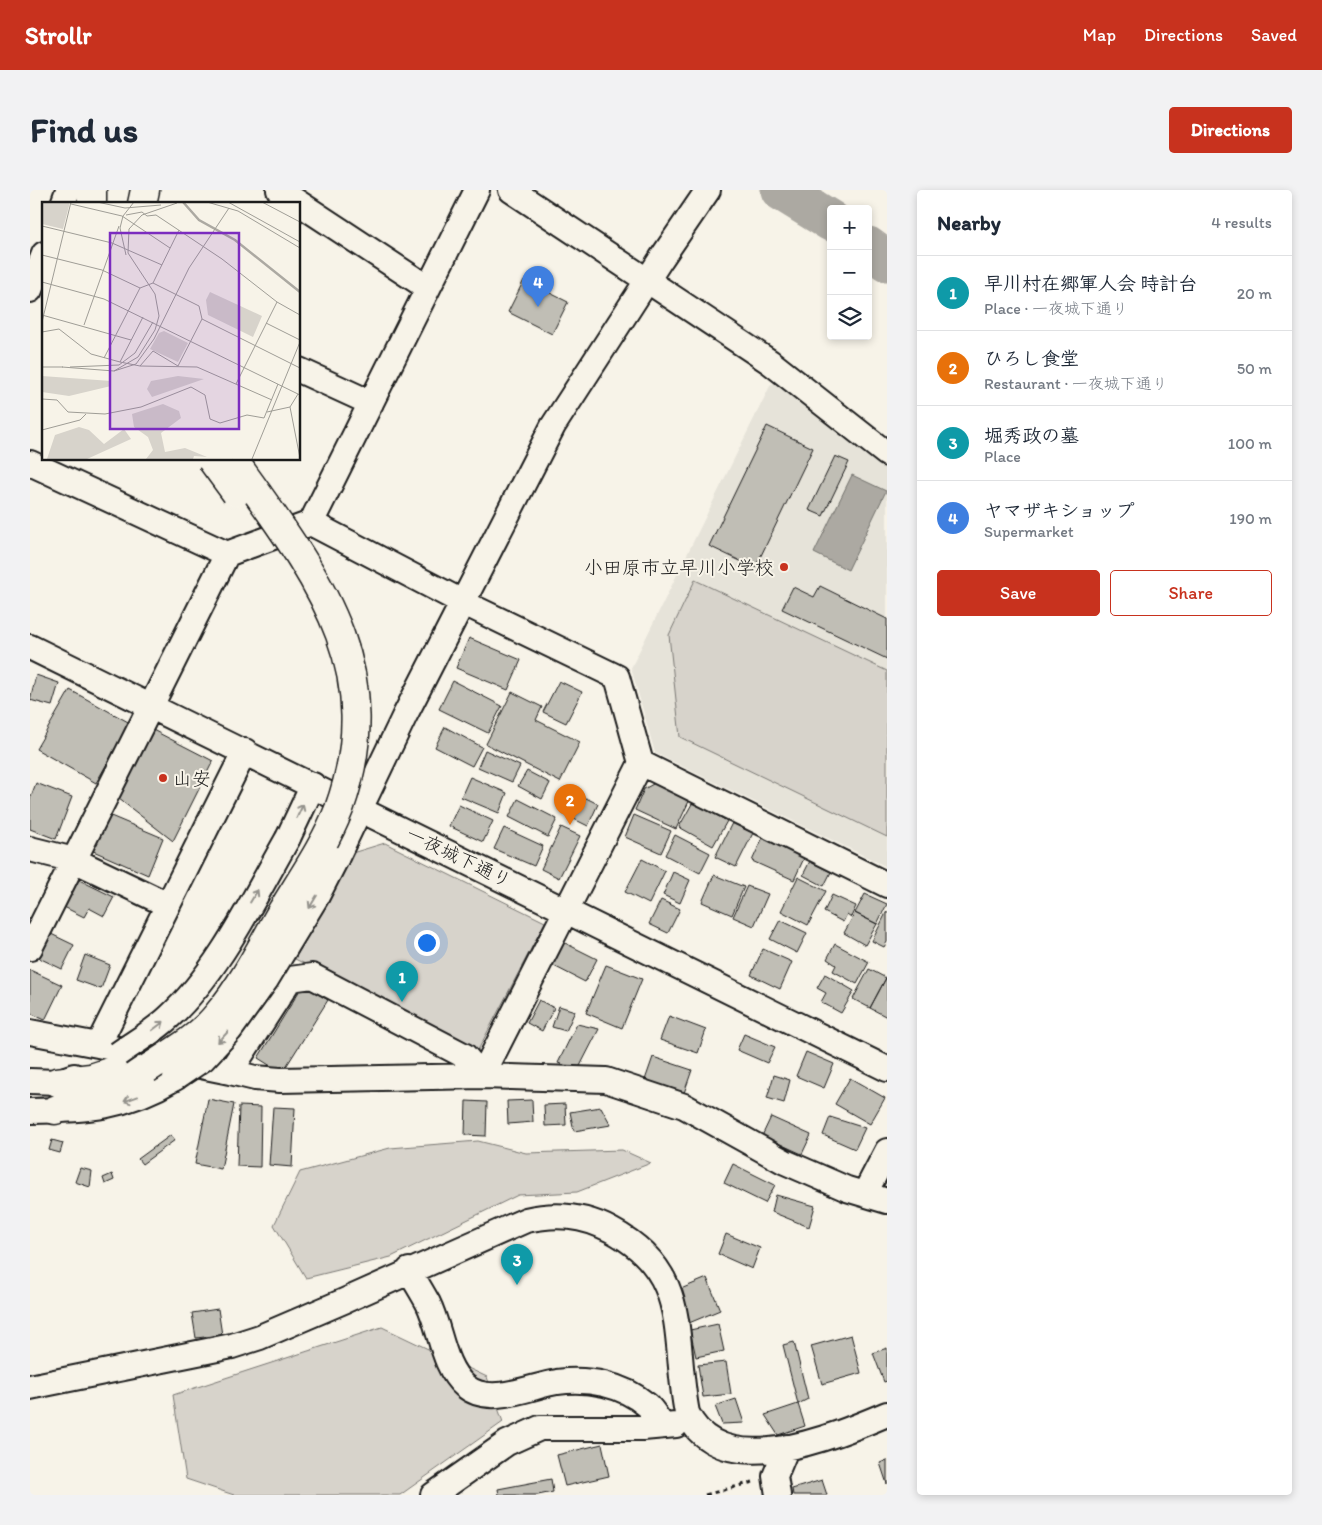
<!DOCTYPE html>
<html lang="en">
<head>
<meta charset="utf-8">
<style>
	:root { --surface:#fff; --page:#f2f2f3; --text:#1f2937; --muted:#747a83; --line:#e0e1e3; --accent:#c8321e }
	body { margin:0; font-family:Itim,"Klee One",sans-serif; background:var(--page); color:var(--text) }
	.controls { position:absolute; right:15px; top:15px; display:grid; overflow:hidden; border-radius:5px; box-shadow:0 2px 8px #0003 }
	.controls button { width:45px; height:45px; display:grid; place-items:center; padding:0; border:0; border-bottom:1px solid var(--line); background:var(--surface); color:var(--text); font:25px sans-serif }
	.you { position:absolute; left:396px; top:752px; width:18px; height:18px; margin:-12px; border:4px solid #fff; border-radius:50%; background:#1a73e8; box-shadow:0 0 0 8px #1a73e833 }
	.badge { display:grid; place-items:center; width:32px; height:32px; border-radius:50%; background:var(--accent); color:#fff; font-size:16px; font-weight:700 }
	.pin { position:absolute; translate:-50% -41px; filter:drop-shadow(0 1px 2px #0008) }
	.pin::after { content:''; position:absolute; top:26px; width:18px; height:15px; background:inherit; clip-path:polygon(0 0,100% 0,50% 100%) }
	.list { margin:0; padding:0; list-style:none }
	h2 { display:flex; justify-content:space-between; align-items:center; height:65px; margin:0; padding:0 20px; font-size:21px }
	h2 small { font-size:16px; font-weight:400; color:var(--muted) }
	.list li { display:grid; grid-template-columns:32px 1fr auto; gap:15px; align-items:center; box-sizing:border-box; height:75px; padding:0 20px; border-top:1px solid var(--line) }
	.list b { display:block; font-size:19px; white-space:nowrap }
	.list p { margin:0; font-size:16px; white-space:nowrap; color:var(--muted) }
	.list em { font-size:16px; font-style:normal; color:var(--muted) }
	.actions { display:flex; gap:10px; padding:15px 20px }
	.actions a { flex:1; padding:11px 0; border:1px solid var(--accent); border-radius:5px; text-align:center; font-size:18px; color:var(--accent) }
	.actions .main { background:var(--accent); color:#fff }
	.icon { flex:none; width:28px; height:28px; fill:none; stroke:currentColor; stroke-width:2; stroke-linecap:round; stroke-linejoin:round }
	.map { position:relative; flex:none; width:857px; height:1305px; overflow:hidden; border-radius:5px }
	header { display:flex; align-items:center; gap:30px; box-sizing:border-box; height:70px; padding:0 25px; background:var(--accent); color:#fff }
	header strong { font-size:24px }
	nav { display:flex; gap:28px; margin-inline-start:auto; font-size:18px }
	.intro { display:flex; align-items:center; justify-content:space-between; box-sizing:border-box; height:120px; padding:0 30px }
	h1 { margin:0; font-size:35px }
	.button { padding:12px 22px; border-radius:5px; background:var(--accent); color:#fff; font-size:18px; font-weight:700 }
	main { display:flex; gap:30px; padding:0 30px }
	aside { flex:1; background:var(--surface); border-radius:5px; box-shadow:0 2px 8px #0003 }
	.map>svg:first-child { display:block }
	.built { fill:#e6e3d9 }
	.green { fill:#d7d3cb; stroke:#7a7874 }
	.water { fill:#aca9a2; stroke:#72716c }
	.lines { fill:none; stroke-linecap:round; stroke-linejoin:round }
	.river { stroke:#aca9a2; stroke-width:41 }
	.building { fill:#c0beb5; stroke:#1c1c1c }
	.minor-casing { stroke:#1c1c1c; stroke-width:28 }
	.highway-casing { stroke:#1c1c1c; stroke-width:31 }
	.path { stroke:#1c1c1c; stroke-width:3; stroke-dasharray:5 4; stroke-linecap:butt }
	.minor { stroke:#f7f3e8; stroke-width:24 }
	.highway { stroke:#f7f3e8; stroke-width:28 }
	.minor-bridge-casing { stroke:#1c1c1c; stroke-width:28; stroke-linecap:butt }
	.highway-bridge-casing { stroke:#1c1c1c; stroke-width:31; stroke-linecap:butt }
	.minor-bridge { stroke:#f7f3e8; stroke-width:24 }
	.highway-bridge { stroke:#f7f3e8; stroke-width:28 }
	.oneway { stroke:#94928c }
	.poi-dot { fill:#c8321e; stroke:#f7f3e8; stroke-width:2 }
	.labels { text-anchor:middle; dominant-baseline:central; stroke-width:4; stroke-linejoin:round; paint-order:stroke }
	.poi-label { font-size:19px; fill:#1c1c1c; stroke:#f7f3e8; text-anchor:end }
	.street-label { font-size:19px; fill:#1c1c1c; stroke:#f7f3e8 }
	.inset-river { fill:none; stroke:#aca9a2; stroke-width:2.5 }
	.inset-road { fill:none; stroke:#9f9d96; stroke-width:1 }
	.view { fill:#7b2cbf; fill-opacity:0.15; stroke:#7b2cbf; stroke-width:2.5 }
	.inset-edge { fill:none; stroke:#1c1c1c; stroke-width:2.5 }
</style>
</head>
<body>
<header>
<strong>Strollr</strong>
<nav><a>Map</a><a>Directions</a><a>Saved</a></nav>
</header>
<div class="intro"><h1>Find us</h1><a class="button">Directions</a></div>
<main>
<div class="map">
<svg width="857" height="1305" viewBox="0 0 857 1305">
	<rect width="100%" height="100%" fill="#f7f3e8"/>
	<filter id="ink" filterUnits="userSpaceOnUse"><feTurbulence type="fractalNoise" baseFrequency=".02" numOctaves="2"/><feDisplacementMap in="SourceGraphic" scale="10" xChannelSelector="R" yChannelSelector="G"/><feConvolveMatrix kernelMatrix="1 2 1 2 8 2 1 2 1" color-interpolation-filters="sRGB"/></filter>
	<g filter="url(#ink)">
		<path class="built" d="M752 192 857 276V677L625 563 601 478 741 194Z"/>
		<path class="green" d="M665 390 857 481V647L650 547 639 445Z
			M355 653 515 732 448 860 265 769 322 663Z
			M448 951 496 963 592 960 621 973 547 1002 488 1005 361 1067 276 1088 244 1035 270 982 360 958Z
			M352 1137 457 1187 473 1232 370 1305H204L156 1289 143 1205Z"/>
		<path class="water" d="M822 285 856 301 818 380 784 363Z"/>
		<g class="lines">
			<path class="river" d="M751 0 801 31
				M838 57 857 71"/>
		</g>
		<path class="building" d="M494 90 538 112 522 144 478 122Z
			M737 236 783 258 725 378 679 356Z
			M805 266 819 272 793 326 779 320Z
			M790 396 857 429V469L752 419 763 397 784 407Z
			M439 448 491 470 478 500 426 478Z
			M6 485 29 493 22 516 0 510Z
			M423 491 472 516 458 543 409 519Z
			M529 491 552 502 536 533 513 522Z
			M40 500 100 533 66 593 6 559Z
			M482 502 512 517 506 530 550 552 530 592 456 554Z
			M117 537 183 571 143 651 84 605Z
			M415 537 452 557 442 576 405 557Z
			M455 560 490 576 482 592 448 577Z
			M497 581 520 593 512 609 488 596Z
			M440 587 477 603 469 623 431 607Z
			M6 593 42 607 26 649 0 639V609Z
			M625 593 660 609 646 639 605 620 614 599Z
			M542 601 568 614 558 636 532 623Z
			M488 609 527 629 518 647 479 627Z
			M663 612 697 631 683 656 649 637Z
			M429 615 463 631 453 652 419 636Z
			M76 624 133 648 118 685 61 660Z
			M604 625 641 641 631 663 595 647Z
			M702 633 723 643 706 677 685 667Z
			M531 637 550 646 529 688 511 679Z
			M474 638 513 656 504 676 464 659Z
			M645 645 680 663 670 683 635 665Z
			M733 647 775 666 764 690 722 671Z
			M612 669 635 681 619 714 595 702Z
			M780 671 801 682 794 696 773 685Z
			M643 682 660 690 650 713 633 705Z
			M684 685 714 697 702 725 672 712Z
			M768 687 796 701 778 735 751 721Z
			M47 689 84 707 74 726 59 718 54 727 34 717Z
			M717 696 738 704 724 736 703 727Z
			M835 704 857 714 847 734 825 723Z
			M802 705 826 716 821 727 817 724 813 732 794 722Z
			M631 710 650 719 638 743 619 734Z
			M857 721V752L854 757 842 751Z
			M825 723 847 734 835 755 814 743Z
			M750 730 777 743 767 763 740 749Z
			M19 743 44 755 32 779 7 767Z
			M527 749 567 769 555 792 516 772Z
			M805 754 839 772 827 794 803 781 806 775 797 769Z
			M733 759 762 772 750 799 721 785Z
			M55 765 80 775 71 799 46 790Z
			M576 775 612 789 592 838 556 823Z
			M839 779 856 788 840 818 823 809Z
			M0 780 32 795 15 830 0 823Z
			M795 784 824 801 811 823 791 812 796 803 787 798Z
			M856 788H857V827L840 818Z
			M273 795 298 810 252 883 228 868Z
			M509 810 524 818 512 841 497 833Z
			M529 816 545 821 536 841 522 837Z
			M639 826 676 840 668 863 630 850Z
			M547 834 569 839 548 880 528 873Z
			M714 844 745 857 737 873 707 860Z
			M776 862 804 874 794 898 766 886Z
			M623 867 662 880 654 903 615 890Z
			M744 885 760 890 754 913 737 908Z
			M820 888 855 908 840 934 805 914Z
			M178 909 204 914 191 979 165 974Z
			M502 910 503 932 478 934 477 911Z
			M436 911 457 912 456 946 435 945Z
			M535 914 536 935 515 936 514 915Z
			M209 916 231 917 230 977 207 976Z
			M243 917 265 918 262 977 239 975Z
			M571 917 581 935 544 941 540 922Z
			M741 927 781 945 772 964 732 946Z
			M800 927 835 938 825 959 793 945Z
			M141 945 145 950 112 974 108 969Z
			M22 950 33 953 30 963 19 960Z
			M703 974 745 995 735 1013 694 993Z
			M50 978 62 981 60 997 45 992Z
			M82 984 84 990 75 994 73 988Z
			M746 1005 785 1016 779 1037 742 1022Z
			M696 1044 730 1058 722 1079 688 1064Z
			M677 1088 690 1120 659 1133 646 1101Z
			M188 1119 192 1145 166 1148 162 1123Z
			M688 1134 694 1161 666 1167 660 1140Z
			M821 1145 831 1183 792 1194 781 1156Z
			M764 1152 778 1209 768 1214 753 1155Z
			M857 1158V1191L854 1192 843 1163Z
			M696 1172 701 1204 673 1207 668 1175Z
			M706 1209 714 1233 692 1234 685 1216Z
			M768 1214 775 1236 748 1245 735 1225Z
			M572 1254 579 1286 535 1296 527 1265Z
			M857 1270V1294L850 1273Z
			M521 1289 523 1302 508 1305H469L468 1299Z
			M792 1290 797 1305H763L762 1299Z"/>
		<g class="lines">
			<g class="minor-casing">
				<path id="minor" d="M249 0 398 98
					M481 0 740 172 857 264
					M33 14 38 0
					M0 100 14 64
					M269 180 341 213
					M0 273 197 364
					M281 333 447 0
					M0 457 857 879
					M611 573 857 695
					M258 648 283 595
					M0 659 44 670 136 714
					M306 669 375 525 523 236 631 69 678 0
					M0 758 197 364 281 333 434 413 587 487 611 573 452 886 435 866 282 786 260 789 200 882 68 855
					M0 842 68 855 215 561
					M200 882 225 888 250 890 452 886 576 890 654 916 755 972 817 999 857 1011
					M0 891 27 892 44 886
					M0 921C57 920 95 918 145 888
					M835 1003 857 961
					M379 1080C385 1091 392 1102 398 1113 411 1139 412 1176 435 1196 460 1217 500 1196 527 1192 559 1188 592 1194 617 1215 623 1220 628 1230 633 1236
					M0 1197 202 1156 230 1147 314 1111 496 1030C526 1023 553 1025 581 1040 662 1083 642 1146 657 1223 690 1295 805 1246 857 1224
					M403 1305 477 1253 510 1238H613L646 1235
					M748 1305 745 1286 757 1257"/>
			</g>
			<g class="highway-casing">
				<path id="highway" d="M62 0V14
					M112 14 115 0
					M27 892 61 888 94 877
					M25 920 62 907 117 879"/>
			</g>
			<path class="path" d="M675 1305 723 1292"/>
			<use href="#minor" class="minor"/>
			<use href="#highway" class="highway"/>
			<g class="minor-bridge-casing">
				<path id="minor-bridge" d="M88 864C105 852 123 842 138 828 189 782 224 707 258 648
					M145 888 173 869 200 840 236 790 287 706 306 669"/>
			</g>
			<g class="highway-bridge-casing">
				<path id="highway-bridge" d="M181 269 206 303
					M117 879C142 863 170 847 188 824 214 793 232 756 252 721 272 688 295 655 309 619 361 474 281 380 203 269"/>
			</g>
			<use href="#minor-bridge" class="minor-bridge"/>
			<use href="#highway-bridge" class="highway-bridge"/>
		</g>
		<defs><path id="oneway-shaft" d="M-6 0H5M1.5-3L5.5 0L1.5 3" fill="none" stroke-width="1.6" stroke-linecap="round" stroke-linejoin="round" transform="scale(1.25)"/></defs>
		<g class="oneway">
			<use href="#oneway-shaft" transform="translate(270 621) rotate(-65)"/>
			<use href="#oneway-shaft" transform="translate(224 706) rotate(-59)"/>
			<use href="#oneway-shaft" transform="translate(283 712) rotate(121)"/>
			<use href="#oneway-shaft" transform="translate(128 836) rotate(-37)"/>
			<use href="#oneway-shaft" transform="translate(193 847) rotate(133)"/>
			<use href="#oneway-shaft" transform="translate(101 909) rotate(160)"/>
		</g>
	</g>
	<g class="poi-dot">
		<circle cx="754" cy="377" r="5"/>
		<circle cx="133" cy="588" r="5"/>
	</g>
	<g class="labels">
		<g class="poi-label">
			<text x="744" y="377">小田原市立早川小学校</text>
			<text x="143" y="588" text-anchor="start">山安</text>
		</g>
		<g class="street-label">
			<text transform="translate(429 667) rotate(26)">一夜城下通り</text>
		</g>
	</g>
	<g transform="translate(12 12)">
		<rect width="258" height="258" fill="#f7f3e8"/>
		<path d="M0 0H28L21 27 0 22ZM168 90 220 114 211 135 166 113 164 98ZM122 129 146 141 136 160 108 147 117 131ZM0 174 69 179V184L27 194 0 190ZM136 174 162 177 110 195 105 187 109 179ZM121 202 137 209 139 216 119 231 123 250 143 246 165 255 193 257 152 254 151 257H104L111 248 106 235 92 225 90 212ZM37 225 47 228 62 242 82 227 89 237 45 257H5L13 233Z" fill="#d7d3cb"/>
		<path class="inset-river" d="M141 0 157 18 193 38 258 90"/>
		<path class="inset-road" d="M55 0 83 6 119 3M74 0H109M165 0 196 9 258 46M186 0 258 40M220 0 258 20M29 2 80 14 128 46M84 13 100 10 105 14 114 13 180 57 235 100 258 113M0 24 70 41 120 63M0 53 60 68 98 86M84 53 78 26 81 14 92 0M0 80 62 97 258 193M111 81 137 28M0 113 89 138M160 117 258 166M0 120 29 0M224 121 258 138M42 123 77 24M0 130 17 127 49 152 78 160 101 115M62 156 98 86 111 81 157 104 160 117 136 164 111 149 98 164 78 160M98 164 155 165 230 198M0 165H21M20 165 72 169 94 162 112 137 147 66 187 6M28 165 77 163 93 151 111 120M72 169 96 155 113 128 117 114 113 92 86 51 87 27 100 13 135 1M194 182 235 100M0 197 15 198 26 210 63 212 99 205 149 185 163 193 168 217 178 221 205 213 222 216 236 182M248 205 258 256M248 205 256 192M225 210 248 205M0 228 38 218 44 212M210 257 258 140"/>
		<path class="view" d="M68 31H197V227H68Z"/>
		<rect width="258" height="258" class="inset-edge"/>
	</g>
</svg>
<div class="controls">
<button>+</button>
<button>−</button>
<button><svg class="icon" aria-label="layers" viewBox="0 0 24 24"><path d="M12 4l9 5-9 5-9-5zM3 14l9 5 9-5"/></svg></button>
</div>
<div class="you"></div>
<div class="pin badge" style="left:372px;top:812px;background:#0f9aa8">1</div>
<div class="pin badge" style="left:540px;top:635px;background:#e8710a">2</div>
<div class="pin badge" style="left:487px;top:1095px;background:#0f9aa8">3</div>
<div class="pin badge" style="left:508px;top:117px;background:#3f7fe0">4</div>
</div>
<aside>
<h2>Nearby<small>4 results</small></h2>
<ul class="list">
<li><span class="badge" style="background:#0f9aa8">1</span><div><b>早川村在郷軍人会 時計台</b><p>Place · 一夜城下通り</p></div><em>20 m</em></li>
<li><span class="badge" style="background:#e8710a">2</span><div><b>ひろし食堂</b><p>Restaurant · 一夜城下通り</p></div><em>50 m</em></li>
<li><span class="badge" style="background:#0f9aa8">3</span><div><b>堀秀政の墓</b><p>Place</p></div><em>100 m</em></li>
<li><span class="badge" style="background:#3f7fe0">4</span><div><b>ヤマザキショップ</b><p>Supermarket</p></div><em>190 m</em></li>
</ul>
<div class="actions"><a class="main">Save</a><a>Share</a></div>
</aside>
</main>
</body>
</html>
